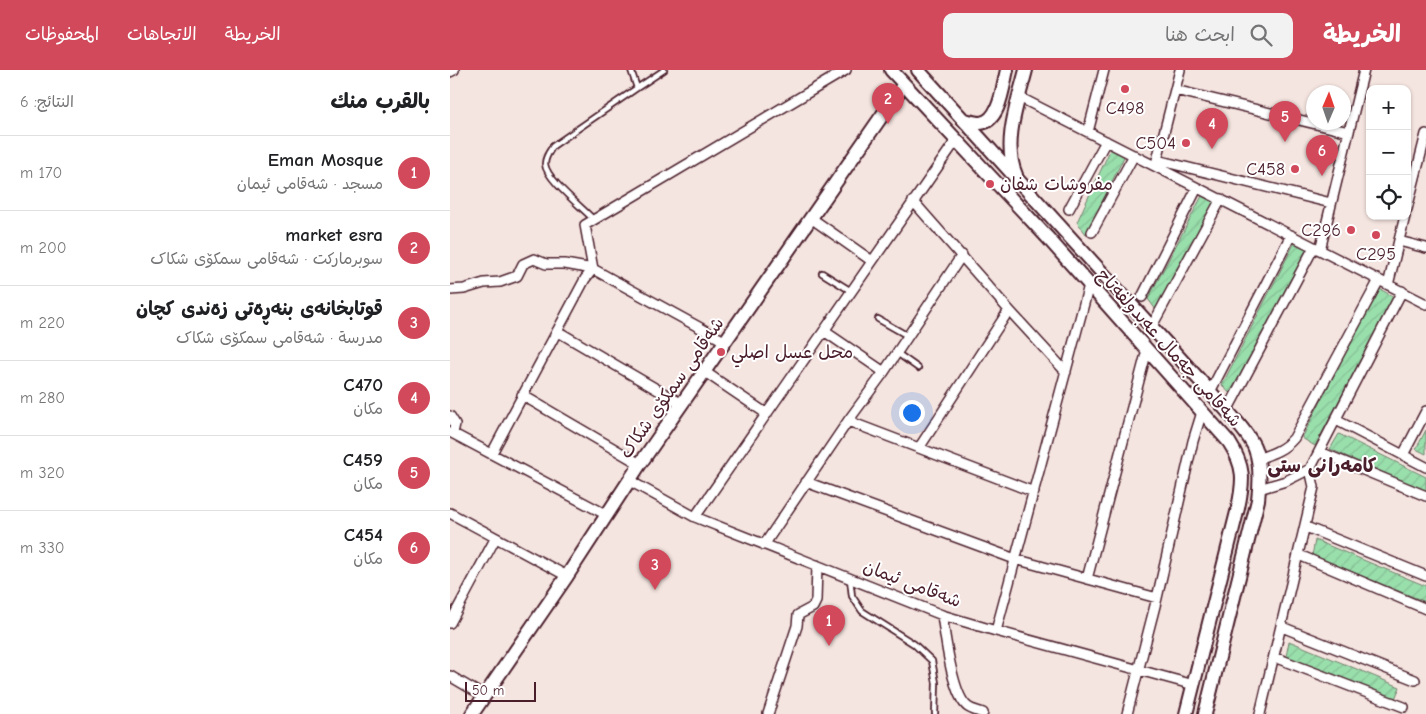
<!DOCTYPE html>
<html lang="ar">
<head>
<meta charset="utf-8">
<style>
	:root { --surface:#fff; --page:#f2f2f2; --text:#202124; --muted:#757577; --line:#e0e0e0; --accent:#d1495b }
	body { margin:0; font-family:"Comic Neue","Playpen Sans Arabic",sans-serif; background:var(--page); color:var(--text); direction:rtl }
	.controls { position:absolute; right:15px; top:15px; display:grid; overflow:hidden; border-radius:10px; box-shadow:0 1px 4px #0004 }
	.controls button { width:45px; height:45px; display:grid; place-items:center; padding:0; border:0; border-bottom:1px solid var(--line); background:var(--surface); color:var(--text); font:25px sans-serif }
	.compass { position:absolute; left:856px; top:15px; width:45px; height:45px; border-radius:50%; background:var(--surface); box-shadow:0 1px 4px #0004; rotate:2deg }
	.scale { position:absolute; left:15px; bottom:12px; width:71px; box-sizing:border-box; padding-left:5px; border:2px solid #4a1f2b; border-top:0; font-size:14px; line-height:18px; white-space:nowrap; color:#4a1f2b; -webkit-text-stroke:4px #fff; paint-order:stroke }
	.you { position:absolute; left:461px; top:342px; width:18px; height:18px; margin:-12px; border:4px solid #fff; border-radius:50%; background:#1a73e8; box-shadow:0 0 0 8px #1a73e833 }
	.badge { display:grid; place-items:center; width:32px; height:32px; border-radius:50%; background:var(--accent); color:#fff; font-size:16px; font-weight:700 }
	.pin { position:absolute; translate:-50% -41px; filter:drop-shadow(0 1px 2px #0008) }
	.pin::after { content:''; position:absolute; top:26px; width:18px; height:15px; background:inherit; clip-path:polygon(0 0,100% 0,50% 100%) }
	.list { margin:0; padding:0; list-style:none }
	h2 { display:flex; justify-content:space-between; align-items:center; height:65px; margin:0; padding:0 20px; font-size:21px }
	h2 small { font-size:16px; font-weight:400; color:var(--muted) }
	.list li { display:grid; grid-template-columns:32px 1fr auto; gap:15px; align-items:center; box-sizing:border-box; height:75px; padding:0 20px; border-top:1px solid var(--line) }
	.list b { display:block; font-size:19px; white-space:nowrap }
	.list p { margin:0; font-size:16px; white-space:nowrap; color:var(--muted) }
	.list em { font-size:16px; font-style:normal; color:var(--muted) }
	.icon { flex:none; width:28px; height:28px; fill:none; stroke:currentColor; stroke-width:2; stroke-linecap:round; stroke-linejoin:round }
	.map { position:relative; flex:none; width:976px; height:644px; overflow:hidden; direction:ltr }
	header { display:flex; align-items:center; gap:30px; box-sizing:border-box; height:70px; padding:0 25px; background:var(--accent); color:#fff }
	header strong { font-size:24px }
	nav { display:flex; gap:28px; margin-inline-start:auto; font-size:18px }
	.search { width:350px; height:45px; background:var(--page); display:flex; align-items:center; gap:12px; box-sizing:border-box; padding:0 18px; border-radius:10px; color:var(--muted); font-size:19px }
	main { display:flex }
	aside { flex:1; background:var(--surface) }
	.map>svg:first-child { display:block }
	.garden { fill:url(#garden-furrows); stroke:#727f6c }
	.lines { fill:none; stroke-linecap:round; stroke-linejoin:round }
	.lane-casing { stroke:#4a1f2b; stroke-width:8 }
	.street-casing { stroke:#4a1f2b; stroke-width:12 }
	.secondary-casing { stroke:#4a1f2b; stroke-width:16 }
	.lane { stroke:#fff; stroke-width:4.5 }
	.street { stroke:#fff; stroke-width:9 }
	.secondary { stroke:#fff; stroke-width:12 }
	.poi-dot { fill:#d1495b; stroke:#fff; stroke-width:2 }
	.labels { text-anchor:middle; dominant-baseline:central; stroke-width:4; stroke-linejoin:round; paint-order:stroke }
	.poi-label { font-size:18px; fill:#4a1f2b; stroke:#fff; text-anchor:end }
	.street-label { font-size:18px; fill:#4a1f2b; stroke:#fff }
	.neighbourhood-label { font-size:19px; font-weight:bold; fill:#4a1f2b; stroke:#fff }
</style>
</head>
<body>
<header>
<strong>الخريطة</strong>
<div class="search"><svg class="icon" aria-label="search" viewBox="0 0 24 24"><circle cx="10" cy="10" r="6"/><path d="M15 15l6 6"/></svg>ابحث هنا</div>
<nav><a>الخريطة</a><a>الاتجاهات</a><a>المحفوظات</a></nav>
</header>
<main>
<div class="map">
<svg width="976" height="644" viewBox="0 0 976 644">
	<defs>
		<pattern id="garden-furrows" width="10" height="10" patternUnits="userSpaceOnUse" patternTransform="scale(1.25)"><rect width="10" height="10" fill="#99dfac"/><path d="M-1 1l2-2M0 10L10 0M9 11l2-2" fill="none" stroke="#85bf94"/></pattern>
	</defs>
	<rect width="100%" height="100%" fill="#f5e5e0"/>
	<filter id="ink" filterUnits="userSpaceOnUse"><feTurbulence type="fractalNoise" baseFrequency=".02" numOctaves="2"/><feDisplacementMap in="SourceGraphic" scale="10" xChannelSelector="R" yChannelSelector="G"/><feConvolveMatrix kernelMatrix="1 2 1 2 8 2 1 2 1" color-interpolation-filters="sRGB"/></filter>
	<g filter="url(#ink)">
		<path class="garden" d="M662 76 676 83 636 164 627 152Z
			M754 122 767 129 709 244 698 229Z
			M846 170 859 177 782 326 772 315Z
			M928 218 944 227 865 376 852 368Z
			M976 360V384L966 379Z
			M889 364 976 407V422L880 379Z
			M865 470 976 516V532L862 486Z
			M839 571 950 617 944 631 836 587Z"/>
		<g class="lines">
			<g class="lane-casing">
				<path id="lane" d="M181 0 187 18 214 0
					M144 150C133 138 96 109 95 94 95 87 99 82 103 76L187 18
					M372 203 401 221
					M428 249 458 266
					M447 283 468 298
					M400 509 402 526 412 541 464 574 482 591 486 613 485 644"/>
			</g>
			<g class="street-casing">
				<path id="street" d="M0 2 4 0
					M725 20 899 62
					M569 27 976 234
					M638 62 654 0
					M707 90 881 133
					M706 94 730 0
					M463 131 559 240 616 302
					M619 139 656 71
					M957 139 976 64
					M361 148 422 191
					M642 162 684 85
					M949 171 976 178
					M870 180 914 0
					M938 215 955 146
					M0 220 14 219 34 213 50 212 67 206 73 194 84 189 96 194H115L143 199
					M692 227 747 118
					M702 256 771 129
					M107 261 232 334
					M374 261 434 302
					M276 272 143 199 135 155 396 0
					M255 302 317 344
					M760 322 841 165
					M72 325 190 394
					M777 341 864 177
					M0 346 5 354 3 363
					M886 350 976 397
					M398 351 584 422
					M0 362 157 445
					M469 378 559 240
					M870 382 976 426
					M42 383 135 209 143 199
					M953 385 976 341
					M807 389C821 384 834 380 844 368L929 210
					M180 411 245 447 492 545 546 561 744 615
					M356 412 565 489 707 528
					M809 419 836 411 860 399
					M0 443 117 506
					M245 447 507 69
					M856 457 976 506
					M314 475 398 351 434 302 512 185
					M849 485 976 539
					M637 509 697 280
					M492 545C495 565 502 626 518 637 522 640 528 641 533 643
					M0 553 45 469
					M832 557 965 610
					M546 561 639 215
					M824 587 954 637
					M0 606 34 626
					M318 644 347 556 348 545 363 537 366 531 367 495
					M677 644 707 528 743 371 752 342
					M810 644 864 417 860 399 952 221"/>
			</g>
			<g class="secondary-casing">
				<path id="secondary" d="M441 0 597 167 779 372C795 397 794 410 788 438L736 644
					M468 0 756 317C768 332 800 363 805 379 811 395 810 414 808 430L755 644
					M515 50C519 51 525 53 530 53 550 52 553 15 557 0
					M566 105C552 73 568 32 576 0
					M22 644 117 506 190 394 454 14"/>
			</g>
			<use href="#lane" class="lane"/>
			<use href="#street" class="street"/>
			<use href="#secondary" class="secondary"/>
		</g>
	</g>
	<g class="poi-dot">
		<circle cx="675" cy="19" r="5"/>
		<circle cx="736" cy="73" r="5"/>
		<circle cx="845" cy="99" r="5"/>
		<circle cx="540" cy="114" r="5"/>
		<circle cx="901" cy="160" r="5"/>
		<circle cx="926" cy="165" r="5"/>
		<circle cx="271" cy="282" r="5"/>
	</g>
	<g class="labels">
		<g class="poi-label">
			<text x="675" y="38" text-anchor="middle">C498</text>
			<text x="726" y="73">C504</text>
			<text x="835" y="99">C458</text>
			<text x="550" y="114" text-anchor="start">مفروشات شفان</text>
			<text x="891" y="160">C296</text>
			<text x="926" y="184" text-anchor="middle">C295</text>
			<text x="281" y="282" text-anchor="start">محل عسل اصلي</text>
		</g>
		<g class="street-label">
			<text transform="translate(719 278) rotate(48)">شەقامی جەمال عەبدولفەتاح</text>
			<text transform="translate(222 318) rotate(-55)">شەقامی سمکۆی شکاک</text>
			<text transform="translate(462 514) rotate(21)">شەقامی ئیمان</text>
		</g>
		<g class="neighbourhood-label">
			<text x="872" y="396">كامه‌رانی ستی</text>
		</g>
	</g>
</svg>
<div class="controls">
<button>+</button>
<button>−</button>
<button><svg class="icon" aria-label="locate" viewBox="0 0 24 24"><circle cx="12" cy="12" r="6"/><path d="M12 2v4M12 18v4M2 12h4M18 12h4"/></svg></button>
</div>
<svg class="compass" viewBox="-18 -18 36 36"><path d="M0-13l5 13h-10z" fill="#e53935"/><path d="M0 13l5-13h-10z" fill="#757577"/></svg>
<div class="scale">50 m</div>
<div class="you"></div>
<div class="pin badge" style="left:379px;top:576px">1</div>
<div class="pin badge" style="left:438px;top:54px">2</div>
<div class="pin badge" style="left:205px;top:520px">3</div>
<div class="pin badge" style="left:762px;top:79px">4</div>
<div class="pin badge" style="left:835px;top:72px">5</div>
<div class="pin badge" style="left:872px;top:106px">6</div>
</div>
<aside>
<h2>بالقرب منك<small>النتائج: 6</small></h2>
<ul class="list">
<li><span class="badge">1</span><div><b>Eman Mosque</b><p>مسجد · شەقامی ئیمان</p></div><em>170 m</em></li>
<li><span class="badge">2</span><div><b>market esra</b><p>سوبرماركت · شەقامی سمکۆی شکاک</p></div><em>200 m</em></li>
<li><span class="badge">3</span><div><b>قوتابخانەی بنەڕەتی زەندی کچان</b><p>مدرسة · شەقامی سمکۆی شکاک</p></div><em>220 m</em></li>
<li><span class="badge">4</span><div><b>C470</b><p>مكان</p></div><em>280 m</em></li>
<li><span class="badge">5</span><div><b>C459</b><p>مكان</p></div><em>320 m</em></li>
<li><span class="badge">6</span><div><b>C454</b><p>مكان</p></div><em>330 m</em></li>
</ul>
</aside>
</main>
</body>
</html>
